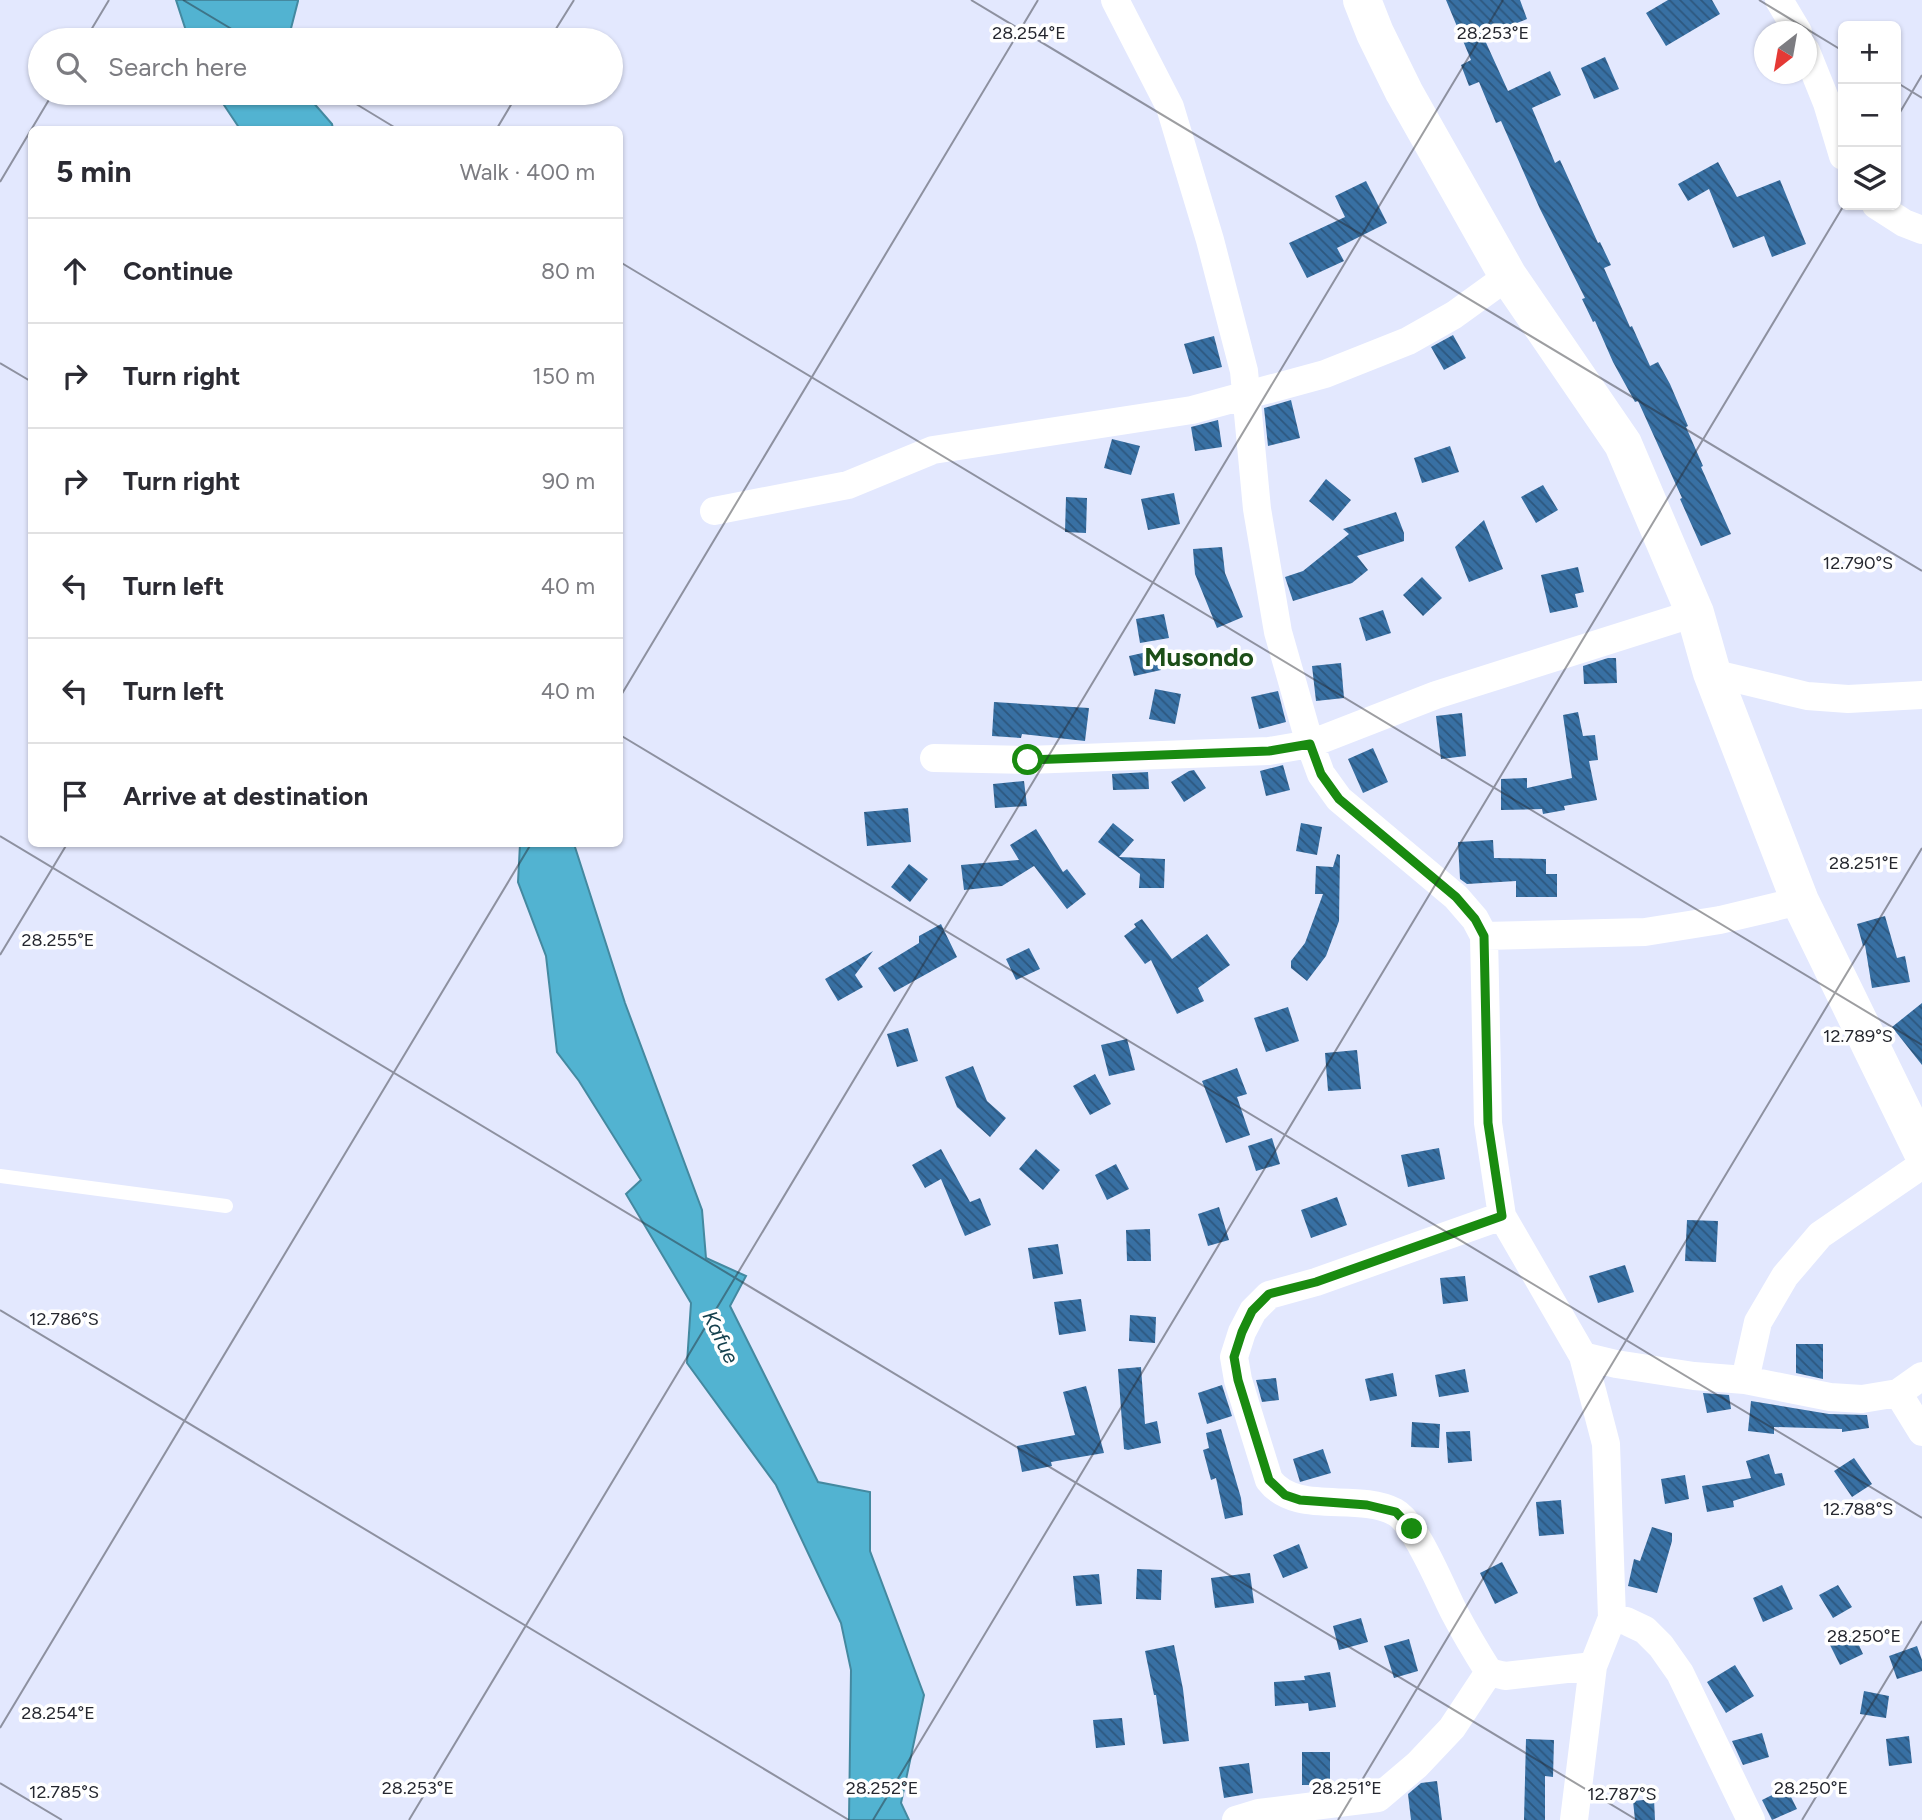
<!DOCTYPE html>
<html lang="en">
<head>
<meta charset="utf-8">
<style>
	:root { --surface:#fff; --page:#f7f7f7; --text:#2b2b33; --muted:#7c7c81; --line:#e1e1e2 }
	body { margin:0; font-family:Figtree,sans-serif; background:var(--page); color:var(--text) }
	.controls { position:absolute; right:21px; top:21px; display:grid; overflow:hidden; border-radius:10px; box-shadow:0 2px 5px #0004 }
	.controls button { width:63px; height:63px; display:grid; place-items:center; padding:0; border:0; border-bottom:2px solid var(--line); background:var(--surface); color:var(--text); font:35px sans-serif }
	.compass { position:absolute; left:1754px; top:21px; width:63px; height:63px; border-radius:50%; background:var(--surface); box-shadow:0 2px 5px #0004; rotate:211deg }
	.stop { position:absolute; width:21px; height:21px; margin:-16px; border:5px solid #198b10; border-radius:50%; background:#fff }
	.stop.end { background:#198b10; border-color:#fff; box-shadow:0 2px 7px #0008 }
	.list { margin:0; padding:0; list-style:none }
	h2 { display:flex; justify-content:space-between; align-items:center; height:91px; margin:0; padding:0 28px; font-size:30px }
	h2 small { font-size:23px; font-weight:400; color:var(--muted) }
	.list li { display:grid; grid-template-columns:46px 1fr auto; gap:21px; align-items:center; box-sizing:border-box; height:105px; padding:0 28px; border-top:2px solid var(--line) }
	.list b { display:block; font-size:26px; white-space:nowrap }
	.list em { font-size:23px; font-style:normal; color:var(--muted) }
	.icon { flex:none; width:38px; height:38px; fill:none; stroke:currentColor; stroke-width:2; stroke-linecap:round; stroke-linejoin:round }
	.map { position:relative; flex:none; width:1922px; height:1820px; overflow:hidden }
	.search { position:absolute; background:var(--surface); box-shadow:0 2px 5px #0004; left:28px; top:28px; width:595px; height:77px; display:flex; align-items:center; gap:18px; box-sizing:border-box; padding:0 24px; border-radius:38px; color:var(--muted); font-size:26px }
	.panel { position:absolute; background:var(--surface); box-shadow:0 2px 5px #0004; left:28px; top:126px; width:595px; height:721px; border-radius:10px }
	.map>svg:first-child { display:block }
	.water { fill:#52b3d1; stroke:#4489a0; stroke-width:2 }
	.building { fill:url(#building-back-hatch) }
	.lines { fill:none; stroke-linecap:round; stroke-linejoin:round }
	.lane { stroke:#fff; stroke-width:14 }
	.street { stroke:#fff; stroke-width:28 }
	.secondary { stroke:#fff; stroke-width:38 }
	.route { stroke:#198b10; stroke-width:9 }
	.ticks { fill:none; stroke:#25272f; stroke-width:2; stroke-opacity:0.45 }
	.labels { text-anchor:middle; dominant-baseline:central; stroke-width:7; stroke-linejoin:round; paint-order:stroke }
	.water-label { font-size:21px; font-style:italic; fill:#15414e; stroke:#fff }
	.district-label { font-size:26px; font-weight:bold; fill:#1c4e18; stroke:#fff }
	.ticks-label { font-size:18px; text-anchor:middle; fill:#25272f; stroke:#fff; stroke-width:7; stroke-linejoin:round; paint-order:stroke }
</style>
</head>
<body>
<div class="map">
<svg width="1922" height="1820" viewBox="0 0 1922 1820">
	<defs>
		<pattern id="building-back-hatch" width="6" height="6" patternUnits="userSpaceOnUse" patternTransform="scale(1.75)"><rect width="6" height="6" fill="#3870a3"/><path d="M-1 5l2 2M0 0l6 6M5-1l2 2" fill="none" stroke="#2d577e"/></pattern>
	</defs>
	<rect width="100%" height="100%" fill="#e3e8fe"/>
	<path class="water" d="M176 0H298V1L288 40H189Z
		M216 93H305L332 124 333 129H240Z
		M520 844H574L625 1003 702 1210 706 1258 746 1276 730 1306 818 1482 870 1492V1551L924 1695 901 1803 909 1820H849L851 1670 841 1623 776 1485 687 1363 691 1303 626 1194 641 1180 579 1081 557 1052 546 956 518 882Z"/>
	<path class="building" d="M1446 0H1520L1527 19 1483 36 1508 91 1550 71 1561 95 1532 108 1555 163 1560 160 1598 243 1600 242 1611 265 1604 268 1630 327 1632 326 1650 366 1658 362 1670 384 1688 426 1686 427 1703 466 1701 467 1731 534 1701 546 1680 499 1682 498 1638 401 1635 402 1613 362 1595 321 1593 322 1582 299 1585 298 1540 209 1501 121 1496 123 1479 82 1469 86 1461 65 1471 60Z
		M1668 0H1712L1720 14 1666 46 1646 13Z
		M1605 57 1619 89 1594 99 1581 68Z
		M1718 162 1737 197 1780 180 1806 244 1772 257 1764 236 1733 248 1709 189 1688 201 1678 184Z
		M1366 181 1387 223 1337 248 1344 261 1307 278 1289 243 1345 217 1335 196Z
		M1453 335 1466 358 1444 370 1431 347Z
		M1214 336 1222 367 1193 374 1184 344Z
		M1291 400 1300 438 1268 446 1264 408Z
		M1218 420 1222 447 1195 451 1191 427Z
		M1112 439 1140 446 1131 475 1104 468Z
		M1450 446 1459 472 1422 483 1414 458Z
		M1326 479 1351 500 1333 521 1309 501Z
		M1543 485 1558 510 1536 523 1521 497Z
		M1174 493 1180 524 1148 530 1141 499Z
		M1066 497 1087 498 1086 533 1065 532Z
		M1396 512 1404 533V541L1357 556 1368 570 1352 583 1293 601 1285 577 1303 571 1349 534 1343 529Z
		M1484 520 1503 569 1469 582 1455 547Z
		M1222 547 1225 573 1243 617 1217 628 1195 574 1193 549Z
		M1578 567 1584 592 1575 594 1578 607 1550 613 1541 575Z
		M1422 577 1442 598 1423 616 1403 595Z
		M1383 610 1391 633 1366 641 1359 618Z
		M1164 614 1169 638 1140 643 1136 619Z
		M1156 650 1161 670 1134 676 1129 656Z
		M1608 658H1616L1617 683 1584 684 1583 666Z
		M1341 663 1344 698 1316 701 1312 666Z
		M1155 689 1181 694 1175 724 1149 719Z
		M1278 691 1286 722 1259 729 1251 697Z
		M994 702 1089 708 1085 741 1022 734 1021 738 992 736Z
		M1578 712 1583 736 1595 735 1598 760 1589 761 1597 800 1564 806 1565 810 1543 814 1542 809 1501 810V779L1527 778V788L1572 778 1563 715Z
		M1462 713 1466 756 1441 759 1436 716Z
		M1373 748 1388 782 1363 793 1348 759Z
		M1283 765 1290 790 1266 796 1260 771Z
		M1194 770 1206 788 1184 802 1171 782 1189 771Z
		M1148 772 1149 789 1113 790 1112 774Z
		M1024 781 1027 806 995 808 993 784Z
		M908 808 911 842 867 846 864 812Z
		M1113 823 1134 840 1119 857 1165 859 1164 888H1139L1140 874 1098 842Z
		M1301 823 1322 827 1317 855 1296 851Z
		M1036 829 1063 872 1067 869 1086 894 1067 909 1034 866 1002 886 964 890 961 865 1019 860 1010 845Z
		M1493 840 1494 858 1546 859V874H1557V897H1516V881L1467 884 1460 879 1458 842Z
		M1337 854 1340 855 1339 921 1326 956 1307 981 1291 968V961L1305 943 1323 894H1315L1316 866 1333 867Z
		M909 864 928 879 910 902 891 887Z
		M1885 916 1897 958 1905 956 1910 982 1872 988 1865 945 1863 946 1857 924Z
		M1142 919 1172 959 1207 934 1230 965 1198 988 1204 1001 1177 1014 1151 960 1145 964 1124 936 1136 927 1134 924Z
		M941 924 957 957 894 992 878 968 919 943V936Z
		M1029 948 1040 969 1016 980 1006 959Z
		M873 951 855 975 863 987 838 1001 825 979Z
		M1922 1003V1065L1892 1027Z
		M1288 1007 1299 1041 1266 1052 1254 1018Z
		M908 1028 918 1061 897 1067 887 1034Z
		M1127 1039 1135 1070 1109 1076 1101 1045Z
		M1357 1050 1361 1089 1328 1091 1325 1053Z
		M973 1066 987 1101 1006 1118 990 1137 957 1107 945 1077Z
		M1237 1068 1247 1094 1237 1097 1250 1135 1226 1143 1202 1081Z
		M1095 1074 1111 1104 1090 1115 1073 1086Z
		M1272 1138 1280 1164 1256 1171 1248 1146Z
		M1439 1148 1445 1179 1408 1187 1401 1155Z
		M941 1149 970 1202 980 1198 991 1225 965 1236 941 1179 925 1188 912 1165Z
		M1036 1149 1060 1170 1043 1190 1019 1169Z
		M1116 1164 1129 1189 1107 1200 1095 1175Z
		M1337 1197 1347 1225 1311 1238 1301 1210Z
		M1219 1207 1229 1240 1208 1246 1198 1214Z
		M1687 1220 1718 1221 1716 1262 1685 1261Z
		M1150 1229 1151 1261H1127L1126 1230Z
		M1058 1244 1063 1274 1033 1279 1028 1248Z
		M1625 1265 1634 1292 1598 1303 1589 1276Z
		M1465 1276 1468 1301 1443 1304 1440 1278Z
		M1081 1299 1086 1331 1059 1335 1054 1302Z
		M1130 1315 1156 1317 1155 1343 1129 1341Z
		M1796 1344H1823V1379L1796 1373Z
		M1141 1367 1145 1424 1157 1421 1161 1443 1128 1450 1124 1449 1118 1369Z
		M1465 1369 1469 1392 1439 1397 1435 1375Z
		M1393 1373 1397 1396 1370 1401 1365 1379Z
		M1276 1378 1279 1400 1262 1402 1256 1380Z
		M1222 1385 1232 1416 1207 1424 1198 1393Z
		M1086 1386 1104 1453 1051 1462 1052 1466 1022 1472 1017 1446 1075 1435 1063 1392Z
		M1703 1393 1729 1395 1731 1409 1707 1413Z
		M1751 1401 1829 1414 1867 1415 1869 1428 1842 1432V1429L1774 1427V1434L1748 1431Z
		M1412 1422 1440 1424 1439 1448 1411 1447Z
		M1221 1429 1241 1498 1243 1515 1225 1519 1216 1478 1211 1480 1203 1450 1209 1448 1206 1433Z
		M1470 1431 1472 1461 1448 1463 1446 1432Z
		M1323 1449 1331 1473 1300 1482 1293 1459Z
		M1769 1454 1775 1474 1782 1473 1785 1485 1733 1501 1734 1507 1707 1512 1702 1486 1751 1478 1746 1461Z
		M1854 1458 1872 1484 1852 1497 1834 1471Z
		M1685 1475 1689 1499 1665 1504 1661 1479Z
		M1561 1500 1564 1534 1539 1536 1536 1502Z
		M1652 1527 1672 1533V1541L1657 1593 1628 1586 1634 1559 1640 1561Z
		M1299 1544 1308 1568 1283 1578 1273 1555Z
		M1502 1562 1518 1593 1495 1604 1480 1573Z
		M1137 1569 1162 1570 1161 1600 1136 1599Z
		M1250 1573 1254 1603 1215 1608 1211 1578Z
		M1099 1574 1102 1604 1076 1606 1073 1576Z
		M1782 1585 1793 1609 1763 1622 1753 1598Z
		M1838 1585 1852 1607 1833 1618 1819 1595Z
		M1361 1618 1368 1642 1339 1650 1333 1626Z
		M1852 1630 1863 1654 1840 1665 1828 1641Z
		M1409 1639 1418 1671 1394 1678 1384 1646Z
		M1174 1645 1183 1689 1189 1741 1163 1744 1156 1695H1154L1145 1651Z
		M1917 1646 1922 1660V1671L1897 1679 1889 1656Z
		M1735 1665 1754 1696 1726 1713 1707 1682Z
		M1330 1672 1336 1707 1309 1711 1308 1703 1275 1706 1274 1682 1305 1680 1304 1676Z
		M1864 1691 1889 1696 1886 1718 1860 1714Z
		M1122 1718 1125 1745 1096 1748 1093 1720Z
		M1762 1733 1769 1757 1743 1765 1732 1741Z
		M1909 1736 1912 1763 1889 1766 1886 1739Z
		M1526 1739 1554 1740 1553 1777 1545 1776V1820H1524Z
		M1302 1752H1330V1785H1302Z
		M1249 1763 1253 1793 1224 1798 1219 1767Z
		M1437 1781 1442 1820H1411L1408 1794 1421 1783Z
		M1780 1791H1788L1797 1809 1772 1820 1762 1800Z
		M1654 1799 1655 1820H1635L1633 1801Z"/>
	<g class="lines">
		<path class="lane" d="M0 1176 226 1206"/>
		<path class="street" d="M1115 0 1170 107 1210 240 1244 371 1257 509 1278 632 1310 744 1321 774 1339 799 1456 897 1475 919 1484 936 1645 932 1720 920 1800 901
			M1779 0 1798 32
			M1806 51 1827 103 1843 156
			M1876 205 1904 223 1922 230
			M714 511 848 485 933 450 1192 410 1325 374 1408 341 1454 315 1508 276
			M1712 673 1807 696 1848 699 1922 695
			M934 758 1028 760 1269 751 1310 744 1436 695 1695 613
			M1484 936 1488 1123 1502 1216 1583 1356
			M1502 1216 1316 1282 1269 1295 1253 1311 1242 1332 1234 1357 1238 1380 1269 1480C1296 1516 1356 1492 1395 1512 1416 1523 1442 1589 1454 1612 1465 1633 1477 1653 1489 1672L1505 1676 1593 1666
			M1745 1380 1758 1322 1785 1276 1820 1235 1922 1165
			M1898 1393 1922 1432
			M1612 1618 1626 1621 1645 1630 1661 1646 1680 1673 1751 1820
			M1236 1820 1259 1813 1378 1798 1417 1765 1452 1728 1489 1672
			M1574 1820 1593 1666 1612 1618 1606 1444 1583 1356 1616 1364 1694 1376 1745 1380 1830 1397 1862 1399 1898 1393 1922 1376"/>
		<path class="secondary" d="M1362 0 1375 33 1404 92 1508 276 1623 444 1695 613 1712 673 1800 901 1922 1151"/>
	</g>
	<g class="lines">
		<path class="route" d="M1028 760 1269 751 1310 744 1321 774 1339 799 1456 897 1475 919 1484 936 1488 1123 1502 1216 1316 1282 1269 1294 1252 1311 1242 1332 1234 1357 1238 1380 1269 1480 1285 1495 1300 1500 1367 1505 1396 1512 1412 1529"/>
	</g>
	<path class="ticks" d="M183 0 250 40M971 0 1922 571M1759 0 1843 51M85 40 109 0M549 40 574 0M1896 82 1922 98M338 93 399 130M1896 119 1922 75M496 130 518 93M0 182 53 93M620 262 1922 1045M0 363 32 382M620 697 1038 0M620 735 1922 1518M0 836 1637 1820M0 955 67 844M0 1310 849 1820M0 1728 531 844M0 1783 62 1820M409 1820 1503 0M873 1820 1844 205M1338 1820 1922 848M1802 1820 1922 1621"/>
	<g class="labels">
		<g class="water-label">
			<text transform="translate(721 1337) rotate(64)">Kafue</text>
		</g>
		<g class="district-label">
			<text x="1199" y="657">Musondo</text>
		</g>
	</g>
	<g class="ticks-label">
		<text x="1029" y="39">28.254°E</text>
		<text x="1493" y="39">28.253°E</text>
		<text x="1858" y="569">12.790°S</text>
		<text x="1864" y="869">28.251°E</text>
		<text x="58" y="946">28.255°E</text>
		<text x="1858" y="1042">12.789°S</text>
		<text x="64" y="1325">12.786°S</text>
		<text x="1858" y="1515">12.788°S</text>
		<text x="1864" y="1642">28.250°E</text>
		<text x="58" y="1719">28.254°E</text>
		<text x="418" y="1794">28.253°E</text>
		<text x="882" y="1794">28.252°E</text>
		<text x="1347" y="1794">28.251°E</text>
		<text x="1811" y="1794">28.250°E</text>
		<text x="64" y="1798">12.785°S</text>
		<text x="1622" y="1800">12.787°S</text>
	</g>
</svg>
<div class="controls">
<button>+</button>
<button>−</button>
<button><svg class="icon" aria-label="layers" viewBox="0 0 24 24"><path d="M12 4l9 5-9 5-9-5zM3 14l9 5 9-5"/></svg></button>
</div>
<svg class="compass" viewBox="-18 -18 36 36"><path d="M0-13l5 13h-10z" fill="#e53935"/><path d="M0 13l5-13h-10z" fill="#7c7c81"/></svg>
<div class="stop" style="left:1028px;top:760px"></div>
<div class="stop end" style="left:1412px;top:1529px"></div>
<div class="search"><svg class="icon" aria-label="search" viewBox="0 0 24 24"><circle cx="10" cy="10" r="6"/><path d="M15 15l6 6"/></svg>Search here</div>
<section class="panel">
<h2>5 min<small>Walk · 400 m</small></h2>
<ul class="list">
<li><svg class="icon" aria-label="ahead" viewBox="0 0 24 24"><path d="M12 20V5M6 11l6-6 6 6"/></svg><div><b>Continue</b></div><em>80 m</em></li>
<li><svg class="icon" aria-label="right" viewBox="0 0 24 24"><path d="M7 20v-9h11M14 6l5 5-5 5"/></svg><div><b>Turn right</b></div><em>150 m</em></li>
<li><svg class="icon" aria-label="right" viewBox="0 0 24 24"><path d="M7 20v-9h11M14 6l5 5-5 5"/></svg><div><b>Turn right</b></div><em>90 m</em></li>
<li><svg class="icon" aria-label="left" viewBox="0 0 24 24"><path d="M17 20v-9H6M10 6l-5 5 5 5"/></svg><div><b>Turn left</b></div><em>40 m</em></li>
<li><svg class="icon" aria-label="left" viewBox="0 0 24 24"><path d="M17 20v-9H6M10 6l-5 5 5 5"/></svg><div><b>Turn left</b></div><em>40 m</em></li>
<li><svg class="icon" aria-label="arrive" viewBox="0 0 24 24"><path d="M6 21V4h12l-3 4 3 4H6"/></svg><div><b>Arrive at destination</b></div></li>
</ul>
</section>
</div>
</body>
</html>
